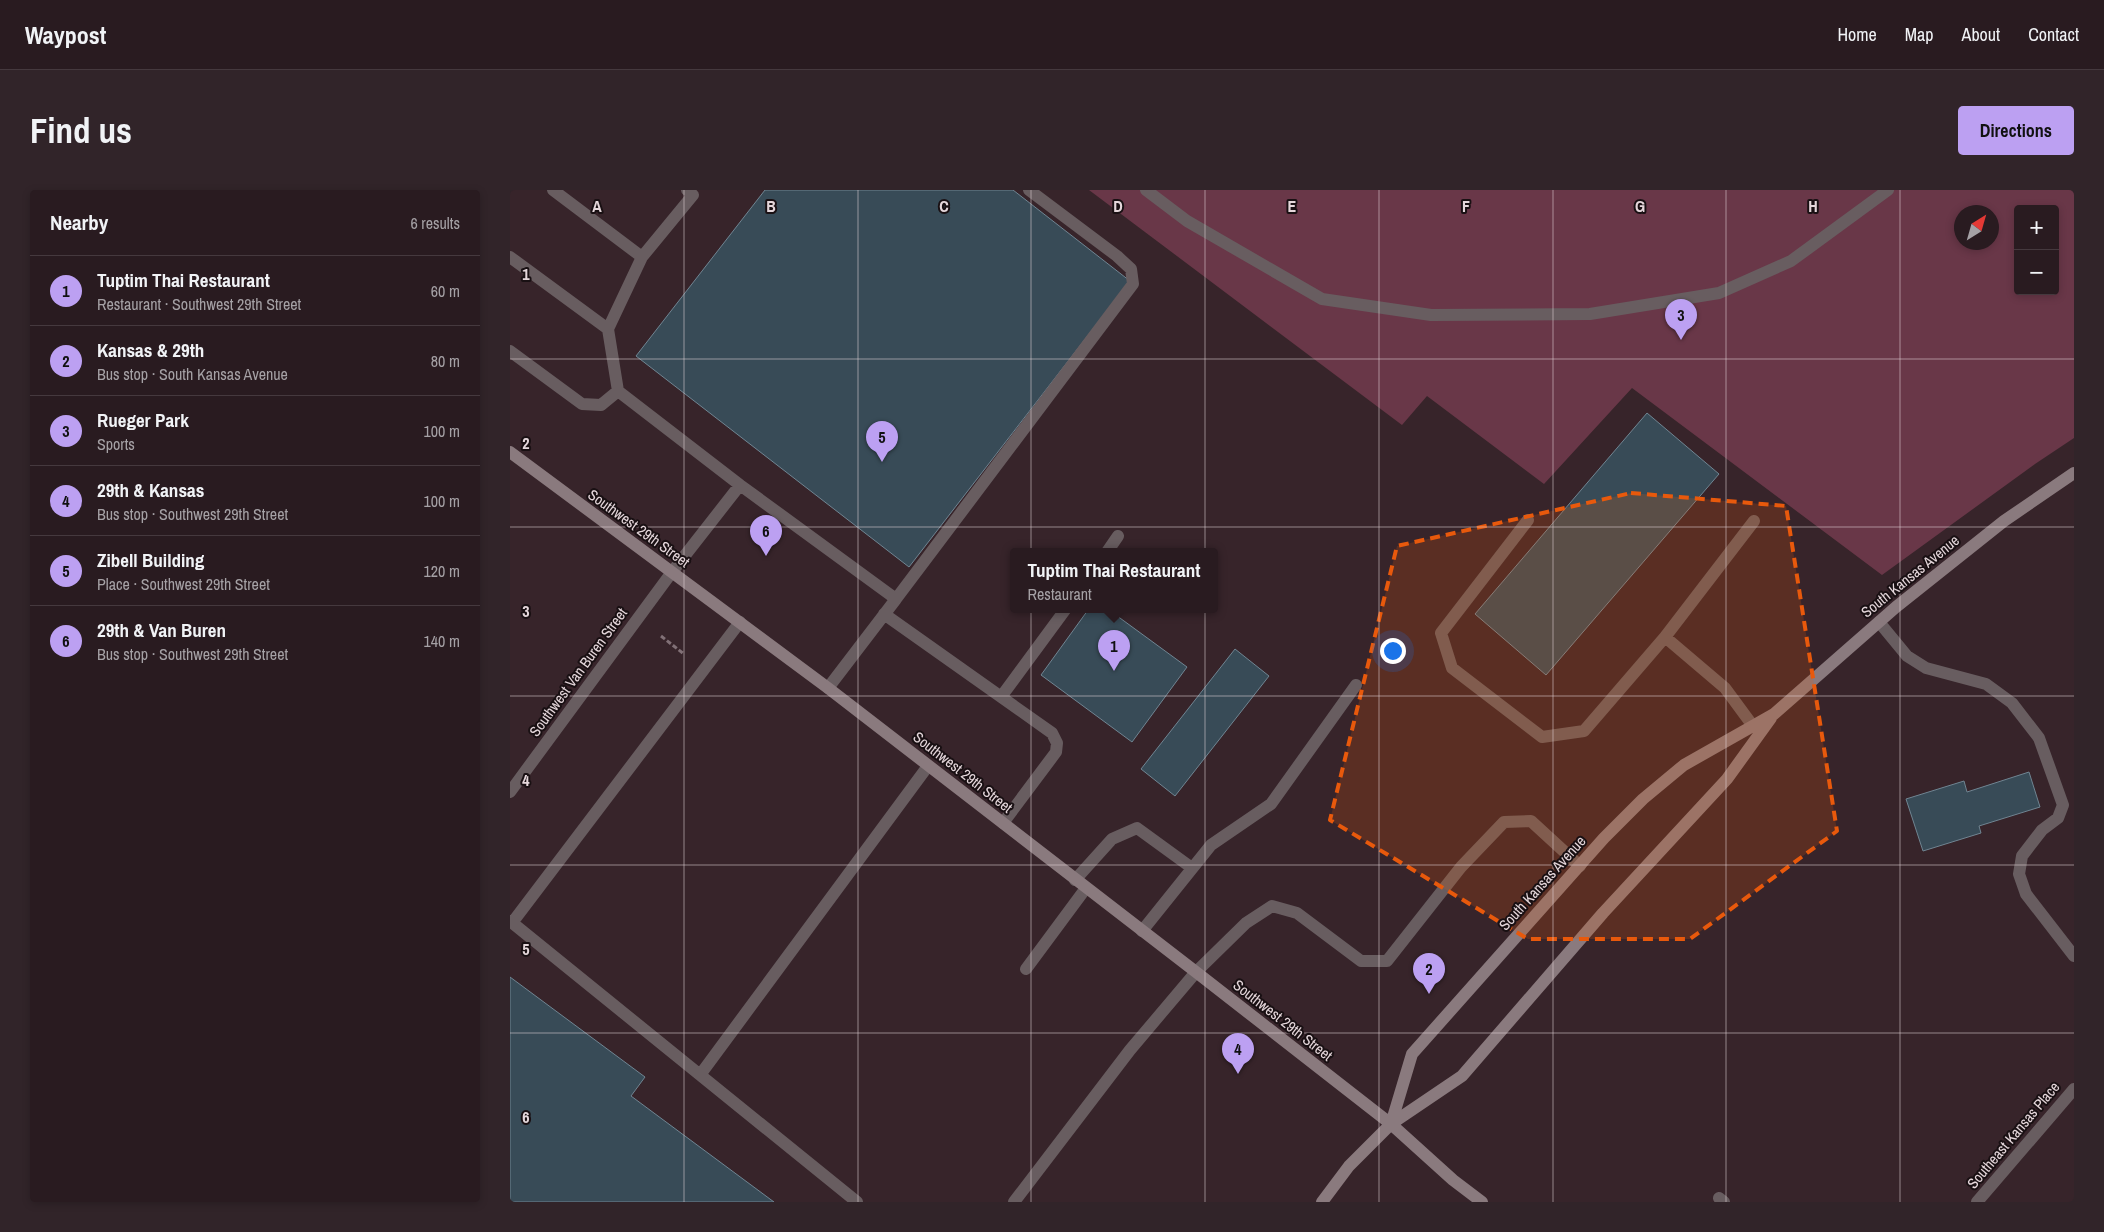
<!DOCTYPE html>
<html lang="en">
<head>
<meta charset="utf-8">
<style>
	:root { --surface:#291b20; --page:#312429; --text:#f1f3f6; --muted:#a5a1a5; --line:#45393e; --accent:#bca0f2 }
	body { margin:0; font-family:"Archivo Narrow",sans-serif; background:var(--page); color:var(--text) }
	.controls { position:absolute; right:15px; top:15px; display:grid; overflow:hidden; border-radius:5px; box-shadow:0 2px 8px #0003 }
	.controls button { width:45px; height:45px; display:grid; place-items:center; padding:0; border:0; border-bottom:1px solid var(--line); background:var(--surface); color:var(--text); font:25px sans-serif }
	.compass { position:absolute; left:1444px; top:15px; width:45px; height:45px; border-radius:50%; background:var(--surface); box-shadow:0 2px 8px #0003; rotate:37deg }
	.you { position:absolute; left:882px; top:460px; width:18px; height:18px; margin:-12px; border:4px solid #fff; border-radius:50%; background:#1a73e8; box-shadow:0 0 0 8px #1a73e833 }
	.badge { display:grid; place-items:center; width:32px; height:32px; border-radius:50%; background:var(--accent); color:#111; font-size:16px; font-weight:700 }
	.pin { position:absolute; translate:-50% -41px; filter:drop-shadow(0 1px 2px #0008) }
	.pin::after { content:''; position:absolute; top:26px; width:18px; height:15px; background:inherit; clip-path:polygon(0 0,100% 0,50% 100%) }
	.popup { position:absolute; left:500px; top:358px; width:208px; height:65px; box-sizing:border-box; display:grid; place-content:center; border-radius:5px; background:var(--surface); filter:drop-shadow(0 1px 4px #0005); font-size:16px; white-space:nowrap; color:var(--muted) }
	.popup b { font-size:19px; color:var(--text) }
	.popup::after { content:''; position:absolute; left:50%; top:100%; margin-left:-10px; border:10px solid transparent; border-top-color:var(--surface) }
	.list { margin:0; padding:0; list-style:none }
	h2 { display:flex; justify-content:space-between; align-items:center; height:65px; margin:0; padding:0 20px; font-size:21px }
	h2 small { font-size:16px; font-weight:400; color:var(--muted) }
	.list li { display:grid; grid-template-columns:32px 1fr auto; gap:15px; align-items:center; box-sizing:border-box; height:70px; padding:0 20px; border-top:1px solid var(--line) }
	.list b { display:block; font-size:19px; white-space:nowrap }
	.list p { margin:0; font-size:16px; white-space:nowrap; color:var(--muted) }
	.list em { font-size:16px; font-style:normal; color:var(--muted) }
	.map { position:relative; flex:none; width:1564px; height:1012px; overflow:hidden; border-radius:5px }
	header { display:flex; align-items:center; gap:30px; box-sizing:border-box; height:70px; padding:0 25px; background:var(--surface); border-bottom:1px solid var(--line) }
	header strong { font-size:24px }
	nav { display:flex; gap:28px; margin-inline-start:auto; font-size:18px }
	.intro { display:flex; align-items:center; justify-content:space-between; box-sizing:border-box; height:120px; padding:0 30px }
	h1 { margin:0; font-size:35px }
	.button { padding:12px 22px; border-radius:5px; background:var(--accent); color:#111; font-size:18px; font-weight:700 }
	main { display:flex; gap:30px; padding:0 30px }
	aside { flex:1; background:var(--surface); border-radius:5px; box-shadow:0 2px 8px #0003 }
	.map>svg:first-child { display:block }
	.pitch { fill:#693748; fill-rule:evenodd }
	.building { fill:#384b57; stroke:#708592 }
	.lines { fill:none; stroke-linecap:round; stroke-linejoin:round }
	.path { stroke:#817076; stroke-width:3; stroke-dasharray:5 2.5; stroke-linecap:butt }
	.service { stroke:#685d60; stroke-width:12 }
	.minor { stroke:#685d60; stroke-width:12 }
	.secondary { stroke:#8a7a7e; stroke-width:12 }
	.marked { fill:#e8590c; fill-opacity:0.2; stroke:#e8590c; stroke-width:4; stroke-dasharray:10 6; stroke-linejoin:round }
	.grid { fill:none; stroke:#e5d7db; stroke-width:1; stroke-opacity:0.55 }
	.labels { text-anchor:middle; dominant-baseline:central; stroke-width:4; stroke-linejoin:round; paint-order:stroke }
	.street-label { font-size:15px; fill:#e5d7db; stroke:#191013 }
	.grid-label { font-size:16px; text-anchor:middle; font-weight:bold; fill:#e5d7db; stroke:#191013; stroke-width:4; stroke-linejoin:round; paint-order:stroke }
</style>
</head>
<body>
<header>
<strong>Waypost</strong>
<nav><a>Home</a><a>Map</a><a>About</a><a>Contact</a></nav>
</header>
<div class="intro"><h1>Find us</h1><a class="button">Directions</a></div>
<main>
<aside>
<h2>Nearby<small>6 results</small></h2>
<ul class="list">
<li><span class="badge">1</span><div><b>Tuptim Thai Restaurant</b><p>Restaurant · Southwest 29th Street</p></div><em>60 m</em></li>
<li><span class="badge">2</span><div><b>Kansas &amp; 29th</b><p>Bus stop · South Kansas Avenue</p></div><em>80 m</em></li>
<li><span class="badge">3</span><div><b>Rueger Park</b><p>Sports</p></div><em>100 m</em></li>
<li><span class="badge">4</span><div><b>29th &amp; Kansas</b><p>Bus stop · Southwest 29th Street</p></div><em>100 m</em></li>
<li><span class="badge">5</span><div><b>Zibell Building</b><p>Place · Southwest 29th Street</p></div><em>120 m</em></li>
<li><span class="badge">6</span><div><b>29th &amp; Van Buren</b><p>Bus stop · Southwest 29th Street</p></div><em>140 m</em></li>
</ul>
</aside>
<div class="map">
<svg width="1564" height="1012" viewBox="0 0 1564 1012">
	<rect width="100%" height="100%" fill="#37242a"/>
	<path class="pitch" d="M579 0H1564V248L1525 274 1372 385 1122 198 1034 294 917 206 892 235ZM1508 19H1545V101H1508ZM1452 22H1482V52H1452Z"/>
	<path class="building" d="M255 0H503L620 91 399 377 126 166Z
		M1137 223 1209 284 1036 485 965 424Z
		M578 420H599L677 477 622 552 531 485Z
		M725 459 759 486 665 606 631 579Z
		M1519 582 1530 617 1469 636 1471 643 1413 661 1396 609 1454 591 1457 602Z
		M0 787 135 887 121 906 264 1012H0Z"/>
	<g class="lines">
		<path class="path" d="M151 446 174 464"/>
		<path class="service" d="M43 0 132 67
			M177 0 183 5 132 67 98 139 108 201 230 295 386 409 318 498
			M636 0 677 31 812 109 921 125 1080 124 1209 103 1281 71 1378 0
			M0 67 98 139
			M0 161 72 214 91 215 108 201
			M1018 330 931 443 942 478 1032 547 1074 541 1155 447 1215 498 1243 536
			M597 362 608 346
			M162 382 230 295
			M386 409 623 94 621 79 607 66 519 0
			M374 424 542 543 547 553 546 562 493 633
			M1369 432 1397 466 1416 478 1476 494 1502 513 1529 548 1553 615 1548 628 1532 640 1512 666 1509 684 1516 704 1564 766
			M1155 447 1244 331
			M491 507 555 420
			M565 690 602 649 627 638 682 678
			M0 731 347 1012
			M2 733 230 432
			M632 741 701 655 761 614 846 495
			M516 779 576 698
			M190 885 418 576
			M1209 1008 1214 1012
			M504 1012 620 860 686 782 736 733 762 716 787 723 851 771H877L951 677 994 632 1021 631 1070 676"/>
		<path class="minor" d="M0 602 162 382
			M1467 1012 1564 899"/>
		<path class="secondary" d="M0 262 318 498 686 782 881 934 943 990 972 1012
			M881 934 902 864 1094 648 1133 609 1174 575 1264 524 1386 417 1494 331 1564 283
			M812 1012 839 976 881 934 952 886 1093 723 1217 589 1261 528"/>
	</g>
	<path class="marked" d="M1121 303 1276 316 1327 641 1180 749H1018L820 630 887 356Z"/>
	<path class="grid" d="M174 0V1012M348 0V1012M521 0V1012M695 0V1012M869 0V1012M1043 0V1012M1216 0V1012M1390 0V1012M0 169H1564M0 337H1564M0 506H1564M0 675H1564M0 843H1564"/>
	<g class="labels">
		<g class="street-label">
			<text transform="translate(129 338) rotate(36)">Southwest 29th Street</text>
			<text transform="translate(1400 386) rotate(-39)">South Kansas Avenue</text>
			<text transform="translate(68 482) rotate(-54)">Southwest Van Buren Street</text>
			<text transform="translate(453 582) rotate(38)">Southwest 29th Street</text>
			<text transform="translate(1032 693) rotate(-48)">South Kansas Avenue</text>
			<text transform="translate(773 830) rotate(38)">Southwest 29th Street</text>
			<text transform="translate(1503 945) rotate(-50)">Southeast Kansas Place</text>
		</g>
	</g>
	<g class="grid-label">
		<text x="87" y="22">A</text>
		<text x="261" y="22">B</text>
		<text x="434" y="22">C</text>
		<text x="608" y="22">D</text>
		<text x="782" y="22">E</text>
		<text x="956" y="22">F</text>
		<text x="1130" y="22">G</text>
		<text x="1303" y="22">H</text>
		<text x="16" y="90">1</text>
		<text x="16" y="259">2</text>
		<text x="16" y="427">3</text>
		<text x="16" y="596">4</text>
		<text x="16" y="765">5</text>
		<text x="16" y="933">6</text>
	</g>
</svg>
<div class="controls">
<button>+</button>
<button>−</button>
</div>
<svg class="compass" viewBox="-18 -18 36 36"><path d="M0-13l5 13h-10z" fill="#e53935"/><path d="M0 13l5-13h-10z" fill="#a5a1a5"/></svg>
<div class="you"></div>
<div class="pin badge" style="left:604px;top:481px">1</div>
<div class="popup"><b>Tuptim Thai Restaurant</b>Restaurant</div>
<div class="pin badge" style="left:919px;top:804px">2</div>
<div class="pin badge" style="left:1171px;top:150px">3</div>
<div class="pin badge" style="left:728px;top:884px">4</div>
<div class="pin badge" style="left:372px;top:272px">5</div>
<div class="pin badge" style="left:256px;top:366px">6</div>
</div>
</main>
</body>
</html>
